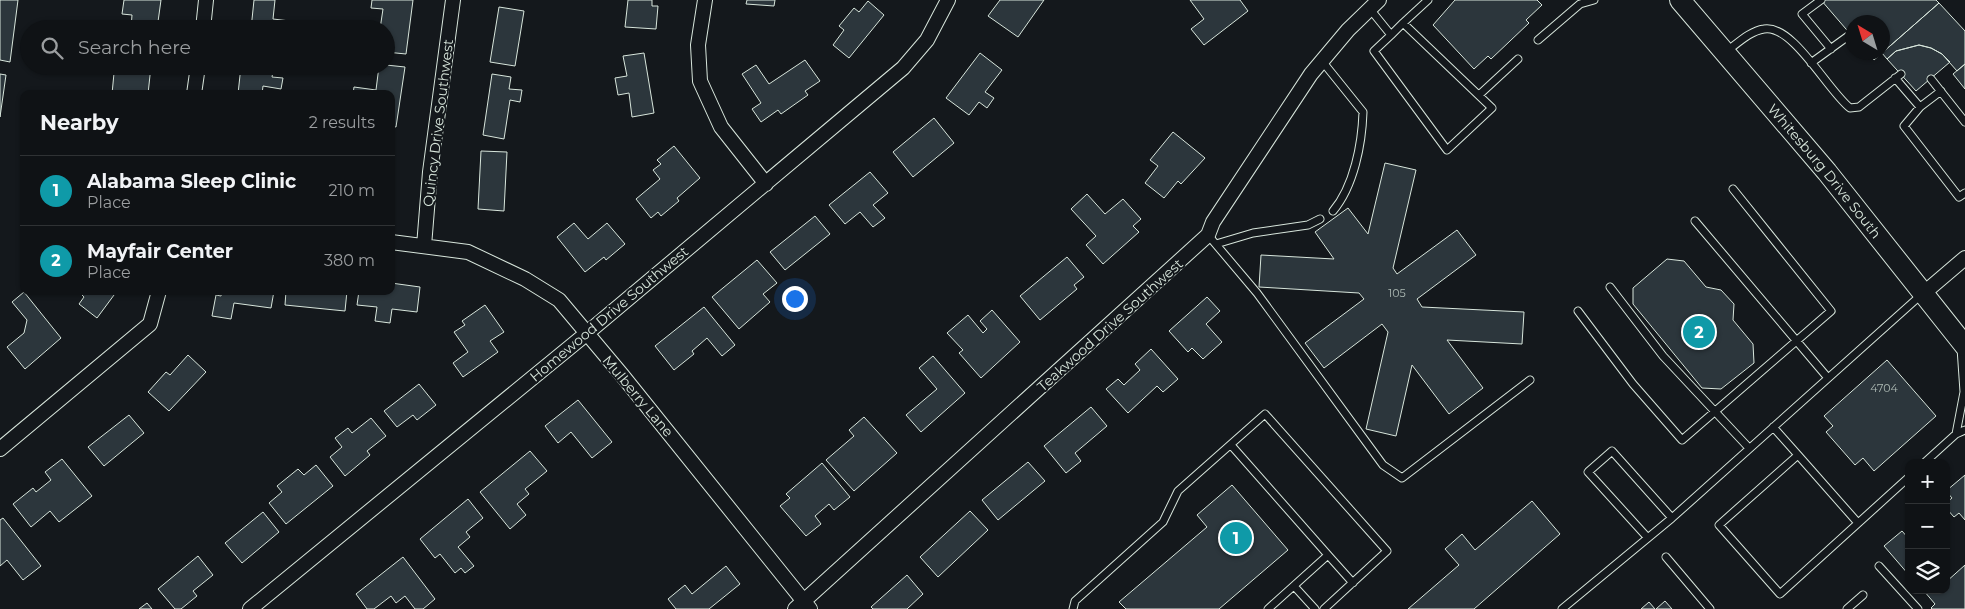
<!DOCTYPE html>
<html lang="en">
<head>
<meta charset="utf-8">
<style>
	:root { --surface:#0f1215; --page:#181b1e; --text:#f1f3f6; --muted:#9b9ea0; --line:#2f3234; --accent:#0b8043 }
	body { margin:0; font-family:Montserrat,sans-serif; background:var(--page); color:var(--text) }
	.controls { position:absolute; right:15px; bottom:15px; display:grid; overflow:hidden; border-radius:10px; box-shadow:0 1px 4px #0004 }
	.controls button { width:45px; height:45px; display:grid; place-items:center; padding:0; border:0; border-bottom:1px solid var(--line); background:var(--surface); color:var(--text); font:25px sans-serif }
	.compass { position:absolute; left:1845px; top:15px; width:45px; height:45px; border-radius:50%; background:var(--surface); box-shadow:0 1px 4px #0004; rotate:322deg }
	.you { position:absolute; left:794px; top:298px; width:18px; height:18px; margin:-12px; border:4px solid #fff; border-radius:50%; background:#1a73e8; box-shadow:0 0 0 8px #1a73e833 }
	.badge { display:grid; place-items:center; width:32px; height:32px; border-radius:50%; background:var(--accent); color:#fff; font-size:16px; font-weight:700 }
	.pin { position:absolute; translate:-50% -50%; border:2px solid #fff; box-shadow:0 1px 5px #0006 }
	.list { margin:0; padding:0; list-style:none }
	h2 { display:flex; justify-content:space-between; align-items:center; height:65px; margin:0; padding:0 20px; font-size:21px }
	h2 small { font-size:16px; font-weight:400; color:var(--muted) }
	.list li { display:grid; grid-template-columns:32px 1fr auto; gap:15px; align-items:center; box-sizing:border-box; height:70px; padding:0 20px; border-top:1px solid var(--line) }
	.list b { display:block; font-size:19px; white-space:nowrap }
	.list p { margin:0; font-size:16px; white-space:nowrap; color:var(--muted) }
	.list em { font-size:16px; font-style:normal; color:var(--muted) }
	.icon { flex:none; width:28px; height:28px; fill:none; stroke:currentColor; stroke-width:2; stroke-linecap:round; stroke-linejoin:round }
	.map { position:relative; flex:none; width:1965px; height:609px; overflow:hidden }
	.search { position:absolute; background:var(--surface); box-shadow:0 1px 4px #0004; left:20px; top:20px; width:375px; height:55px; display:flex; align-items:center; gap:12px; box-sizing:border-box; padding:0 18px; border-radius:28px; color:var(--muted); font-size:19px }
	.panel { position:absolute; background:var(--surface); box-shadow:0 1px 4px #0004; left:20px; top:90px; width:375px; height:205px; border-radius:10px }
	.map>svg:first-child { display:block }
	.building { fill:#2c363c; stroke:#d8e6dc }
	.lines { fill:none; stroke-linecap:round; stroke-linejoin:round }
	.lane-casing { stroke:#d8e6dc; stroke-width:9 }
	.street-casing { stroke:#d8e6dc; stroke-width:16 }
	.secondary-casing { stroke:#d8e6dc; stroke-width:22 }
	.lane { stroke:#14181c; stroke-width:7 }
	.street { stroke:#14181c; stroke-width:14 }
	.secondary { stroke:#14181c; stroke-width:20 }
	.labels { text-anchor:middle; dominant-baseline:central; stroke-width:4; stroke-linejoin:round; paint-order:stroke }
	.number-label { font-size:11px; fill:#adbab4 }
	.street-label { font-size:14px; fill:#d8e6dc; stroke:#14181c }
</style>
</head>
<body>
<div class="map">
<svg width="1965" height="609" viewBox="0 0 1965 609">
	<rect width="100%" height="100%" fill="#14181c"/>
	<path class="building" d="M0 0H18L10 62 0 60Z
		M124 0H161L157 29 131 28 132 15 122 14Z
		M254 0H275L273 19 290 21V29H251Z
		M372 0H413L406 54 386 52V29H380L383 9 371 8Z
		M628 0H652V6H658L656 29 625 27Z
		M747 0H775L774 6 746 4Z
		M1000 0H1044L1018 37 988 16Z
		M1190 0H1240L1248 11 1204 45 1191 29 1204 19Z
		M1455 0H1537L1542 5 1526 20 1529 23 1491 59 1488 56 1474 69 1433 25Z
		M1821 0H1936L1939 3 1874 60 1867 52H1882V22H1852V36Z
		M868 1 884 15 849 58 833 45 844 30 839 26 854 8 859 12Z
		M1939 3 1965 31V64L1957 71 1942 54 1931 48 1919 45 1896 51 1887 59 1882 53Z
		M499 7 524 11 515 66 490 62Z
		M1919 45 1931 48 1942 54 1950 62 1916 91 1887 59 1896 51Z
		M644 53 654 113 632 117 629 93 618 95 615 78 627 76 623 56Z
		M980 53 1002 70 985 92 994 98 987 108 979 102 969 115 946 98Z
		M805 60 820 81 805 91 808 95 781 114 778 110 761 122 752 109 761 103 742 74 756 65 769 84Z
		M1965 64V89L1953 74Z
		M386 65 405 67 396 127 391 126V94H353L354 87 376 90 379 66Z
		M126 66H151L148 94H112L114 73 125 74Z
		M241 66H283V68L274 67 272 77 283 78 281 89 263 86 262 94H238Z
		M0 74 6 75 0 117Z
		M492 74 511 77 509 89 522 90 520 102 510 100 504 139 483 135Z
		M934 118 954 143 913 177 893 152Z
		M1173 132 1205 158 1181 184 1178 181 1164 198 1145 183 1158 166 1150 160Z
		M674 146 700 178 677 198 679 201 661 216 658 212 651 218 636 199 660 179 653 170 661 164 657 160Z
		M481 151 507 152 504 211 478 209Z
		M1385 163 1416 170 1393 268 1397 274 1457 230 1476 255 1417 299 1422 307 1524 312 1522 344 1447 340 1483 388 1449 414 1412 365 1396 436 1366 429 1388 332 1382 324 1324 368 1305 343 1364 299 1359 293 1259 287 1261 255 1334 259 1315 232 1348 208 1368 234Z
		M870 172 888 193 873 205 885 218 873 227 860 212 845 224 829 205Z
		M1087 194 1105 214 1123 199 1141 219 1133 226 1139 232 1103 264 1086 245 1096 236 1071 209Z
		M815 216 830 234 785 270 770 252Z
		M574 223 588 239 607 223 625 244 606 260 604 257 585 272 557 237Z
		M1067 257 1084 277 1074 285 1077 289 1040 320 1020 296Z
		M1667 259 1684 261 1706 287 1721 290 1734 304 1733 320 1753 344 1754 363 1721 389 1702 388 1633 304V288Z
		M757 260 777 283 763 294 770 302 739 329 712 297Z
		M391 283 420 287 417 312 392 309 390 323 375 321 377 307 357 305 359 291H391Z
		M78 291H117L97 318 79 304 84 297Z
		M222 291H274L271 308 234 303 231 319 212 316 216 295 221 296Z
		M286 291H347L345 311 285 305Z
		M24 292 61 338 25 369 7 347 24 333 27 320 12 302Z
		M1207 297 1220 311 1206 324 1222 342 1203 359 1192 348 1188 352 1169 331Z
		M485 305 504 332 490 341 498 352 463 377 453 363 468 352 454 332 465 325 462 321Z
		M704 307 735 345 722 356 707 338 692 351 694 354 674 370 655 346Z
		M992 310 1020 342 981 378 959 353 963 350 947 333 968 315 983 333 987 329 980 321Z
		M1151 349 1178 379 1163 392 1157 386 1128 413 1106 389 1118 379 1124 385 1140 370 1135 364Z
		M188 355 206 372 169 411 148 392 166 372 170 375Z
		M933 356 965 393 921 432 906 415 937 389 919 368Z
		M1887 360 1936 416 1874 471 1863 458 1855 465 1826 432 1833 426 1824 416Z
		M419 384 436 405 417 420 413 415 397 427 384 411Z
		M578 400 612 442 592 458 571 432 558 443 545 426Z
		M1091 407 1107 426 1075 453 1081 461 1066 473 1044 446Z
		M129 415 144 433 104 466 88 447Z
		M864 417 897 453 854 491 826 460 854 436 849 430Z
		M371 418 386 436 367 451 370 455 345 476 330 457 342 447 335 438 348 428 352 433Z
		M530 451 547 471 525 489 529 494 517 504 526 515 510 529 480 492Z
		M62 459 92 496 59 522 50 511 31 527 13 504 33 488 36 492 51 480 45 472Z
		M1028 462 1045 481 998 520 982 500Z
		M822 463 850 497 834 510 829 504 815 516 821 524 806 536 780 506 790 498 786 494Z
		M316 465 333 486 286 524 269 503 282 492 277 486 298 469 304 475Z
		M1965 475V520L1959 513 1954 517 1946 508V503L1952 498 1946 491Z
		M1232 485 1288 550 1219 609H1126L1119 602 1207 527 1197 515Z
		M468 499 483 518 466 532 470 537 458 547 474 566 465 573 461 568 455 573 440 554 435 558 420 539Z
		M1532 501 1560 534 1474 609H1408L1459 565 1445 549 1462 534 1475 550Z
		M970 511 988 530 938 577 920 557Z
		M263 512 279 532 242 563 225 543Z
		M3 518 41 566 23 580 7 560 0 566V520Z
		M1902 531 1909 539V575L1884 546Z
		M198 556 213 575 193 591 197 596 181 609H175L158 589Z
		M403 557 435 599 423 609H415L405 596 396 603 391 596 374 609H367L356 594Z
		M1965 565V609H1932L1931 608 1935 604 1924 591 1946 590V582Z
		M726 566 740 584 709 609H676L668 599 685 585 692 594Z
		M907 575 923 594 907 609H873L871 607Z
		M1665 601 1672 609H1656Z
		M1649 602 1655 609H1641Z
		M147 603 152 609H139Z"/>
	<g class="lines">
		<g class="lane-casing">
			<path id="lane" d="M1821 0 1802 14 1831 49
				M1370 9 1391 35 1374 51 1447 150 1492 108 1403 23 1391 35
				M1403 23 1428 0
				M1538 40 1580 4 1594 0
				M1727 51C1738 43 1750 31 1764 29 1793 24 1828 91 1850 108L1859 107 1901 74
				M1322 61 1363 112C1362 144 1354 186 1333 211
				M1811 63 1851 34
				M1895 78 1920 107 1941 91
				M1931 79 1965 122
				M1479 95 1518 59
				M1920 107 1904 126 1959 197 1965 193
				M1695 221 1828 378
				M1208 235 1257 293 1383 465 1402 478 1530 380
				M1216 244 1253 233 1308 225 1320 219
				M1610 287 1663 356 1749 448
				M1578 311 1633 384 1682 440 1831 311 1733 189
				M1961 348 1964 392 1956 434 1965 430
				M1773 427 1798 455 1719 525 1780 594 1909 477
				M1231 445 1328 555 1268 609
				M1798 455 1858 523
				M1924 463 1956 434
				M1647 537 1588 472 1612 451 1672 518
				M1328 555 1353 583
				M1666 557 1710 609
				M1879 566 1918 609
				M1294 586 1315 609
				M1073 609 1075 601 1163 522 1178 491 1265 414 1387 551 1324 609
				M1562 609 1672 518 1921 295
				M1847 609 1863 595"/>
		</g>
		<g class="street-casing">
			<path id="street" d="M705 0 698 45 700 81 721 127 766 184
				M203 29 206 0
				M194 94 198 66
				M391 242 468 252 525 279 559 300 622 375 810 609
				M424 246 430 172 453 0
				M1924 293 1965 258
				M0 449 150 324 159 291
				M250 609 586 334 903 68 927 40 948 0
				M795 609 1208 235 1213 222 1311 74 1348 30 1379 0"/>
		</g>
		<g class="secondary-casing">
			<g id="secondary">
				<path id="s1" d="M1680 0 1827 172 1965 346"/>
			</g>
		</g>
		<use href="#lane" class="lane"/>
		<use href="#street" class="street"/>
		<use href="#secondary" class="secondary"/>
	</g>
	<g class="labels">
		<g class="number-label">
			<text x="1397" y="293">105</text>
			<text x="1884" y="388">4704</text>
		</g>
		<g class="street-label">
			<text transform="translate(438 123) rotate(-83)">Quincy Drive Southwest</text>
			<text stroke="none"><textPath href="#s1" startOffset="224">Whitesburg Drive South</textPath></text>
			<text transform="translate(609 314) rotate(-40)">Homewood Drive Southwest</text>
			<text transform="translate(1110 325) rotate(-42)">Teakwood Drive Southwest</text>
			<text transform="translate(638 396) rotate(50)">Mulberry Lane</text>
		</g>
	</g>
</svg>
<div class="controls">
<button>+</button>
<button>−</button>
<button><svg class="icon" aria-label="layers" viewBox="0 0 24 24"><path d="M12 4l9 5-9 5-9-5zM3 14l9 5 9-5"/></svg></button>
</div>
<svg class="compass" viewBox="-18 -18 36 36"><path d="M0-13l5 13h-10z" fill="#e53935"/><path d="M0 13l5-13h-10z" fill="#9b9ea0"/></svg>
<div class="you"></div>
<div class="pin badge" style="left:1236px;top:538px;background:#0f9aa8">1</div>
<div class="pin badge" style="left:1699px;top:332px;background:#0f9aa8">2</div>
<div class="search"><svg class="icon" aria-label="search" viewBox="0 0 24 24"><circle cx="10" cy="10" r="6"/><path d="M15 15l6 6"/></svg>Search here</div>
<section class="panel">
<h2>Nearby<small>2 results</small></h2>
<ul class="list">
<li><span class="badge" style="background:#0f9aa8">1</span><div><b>Alabama Sleep Clinic</b><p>Place</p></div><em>210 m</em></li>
<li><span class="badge" style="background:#0f9aa8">2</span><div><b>Mayfair Center</b><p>Place</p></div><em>380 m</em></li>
</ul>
</section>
</div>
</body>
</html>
